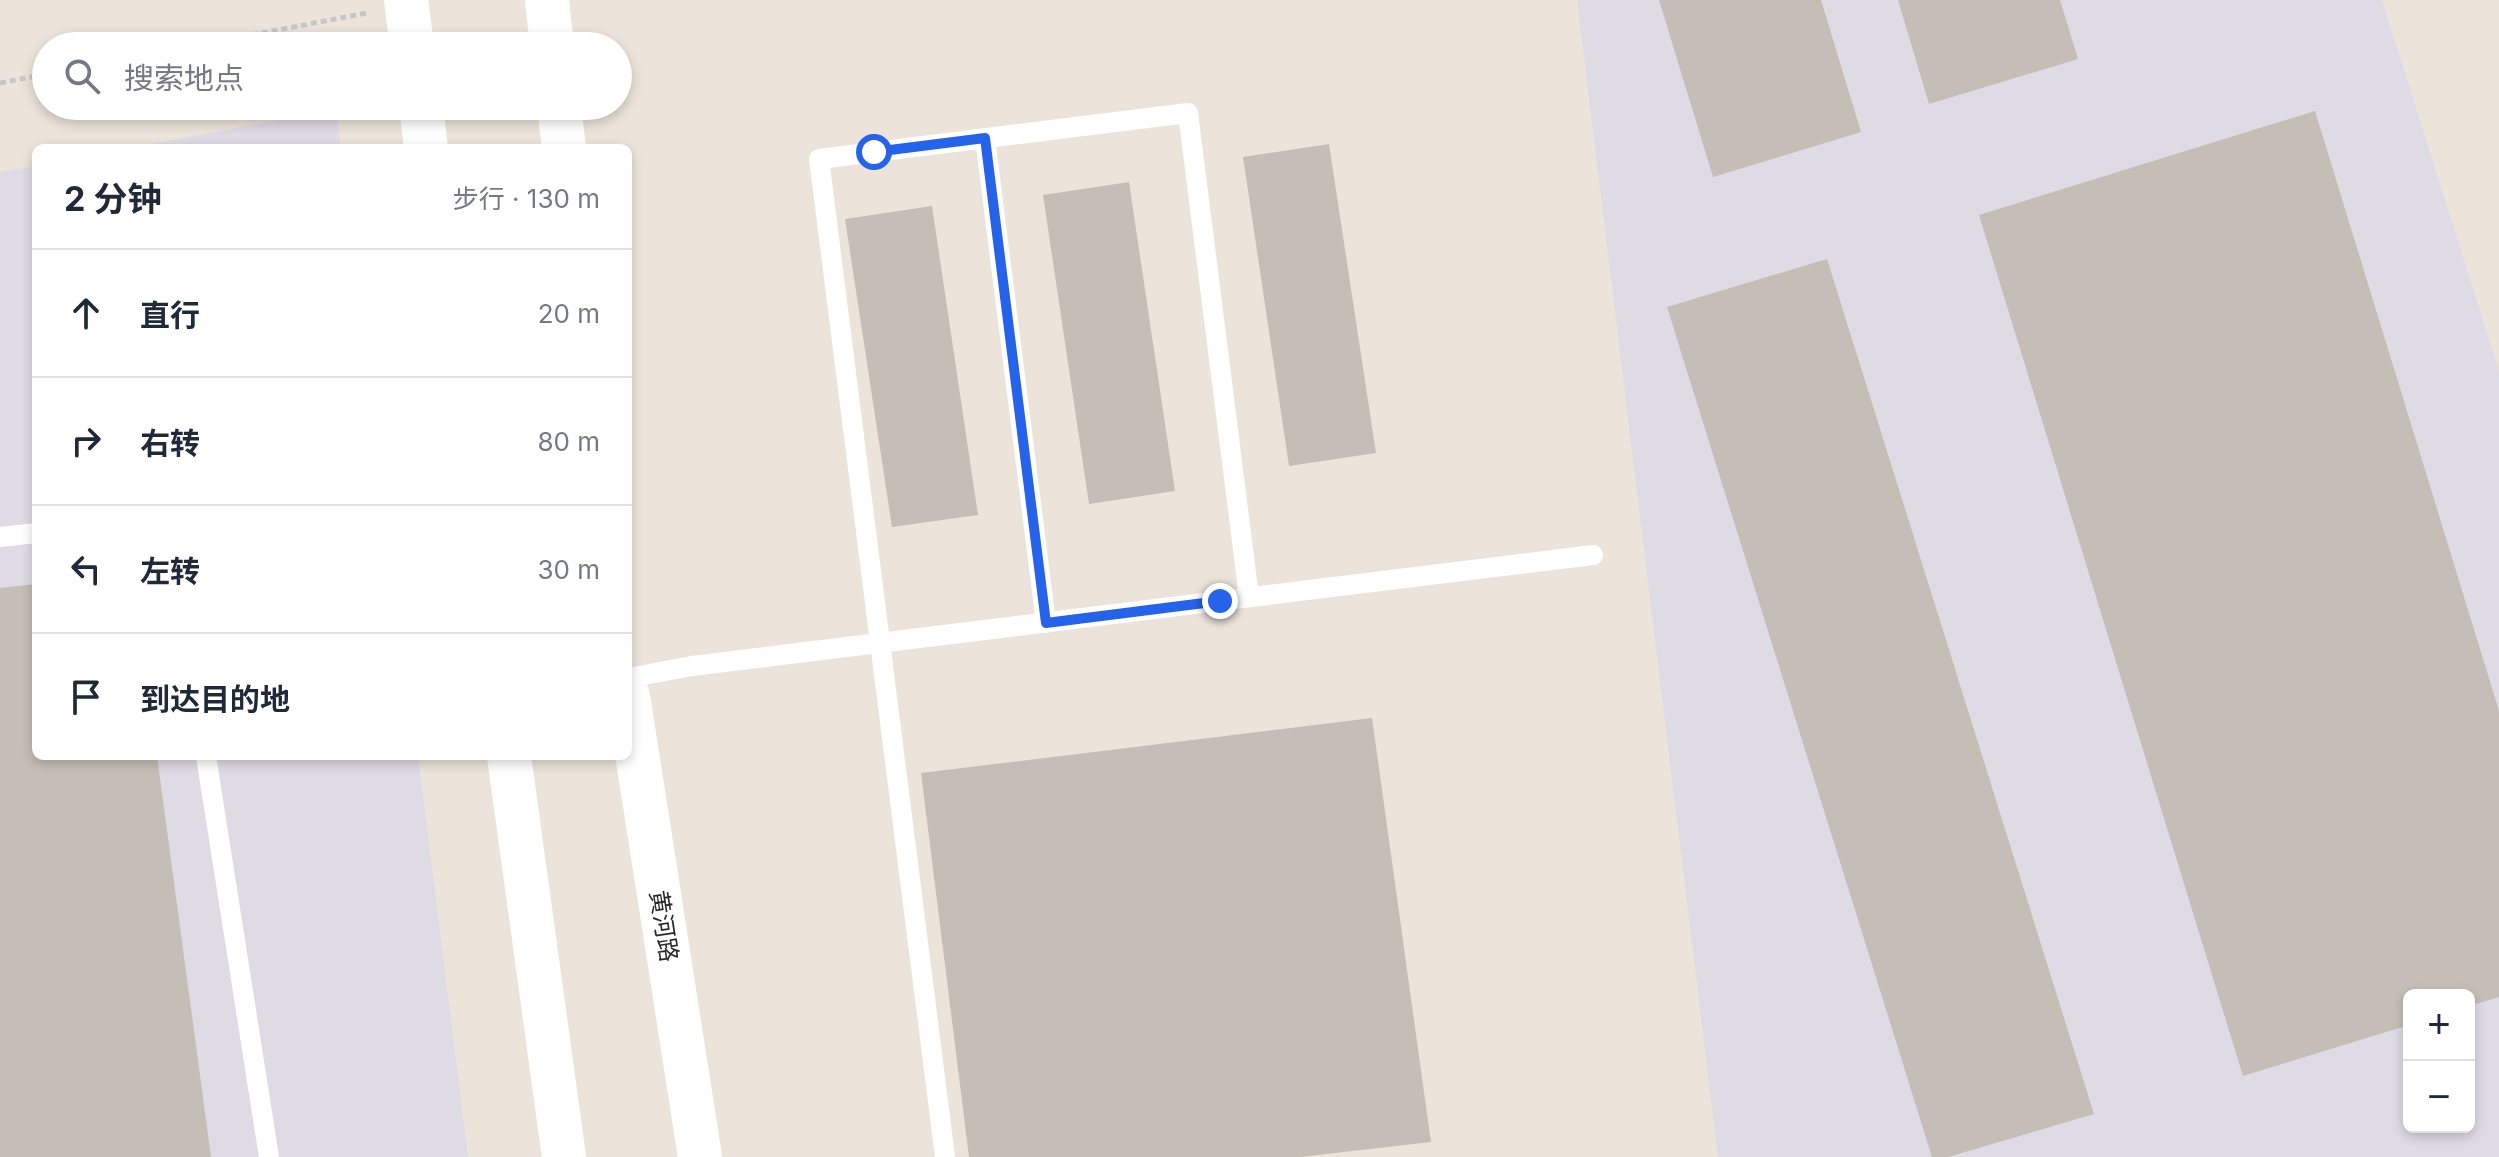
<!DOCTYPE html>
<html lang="zh">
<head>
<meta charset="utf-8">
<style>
	:root { --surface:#fff; --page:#f2f2f3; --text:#1f2937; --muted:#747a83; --line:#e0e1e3 }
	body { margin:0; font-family:Inter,"Noto Sans SC",sans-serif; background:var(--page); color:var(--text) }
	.controls { position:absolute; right:24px; bottom:24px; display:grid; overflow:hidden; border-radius:12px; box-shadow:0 4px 12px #0003 }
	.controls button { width:72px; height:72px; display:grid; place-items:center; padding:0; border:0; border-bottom:2px solid var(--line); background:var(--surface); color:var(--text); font:40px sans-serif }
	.stop { position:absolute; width:24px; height:24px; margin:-18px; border:6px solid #2563eb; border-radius:50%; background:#fff }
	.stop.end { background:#2563eb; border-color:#fff; box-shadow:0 2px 8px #0008 }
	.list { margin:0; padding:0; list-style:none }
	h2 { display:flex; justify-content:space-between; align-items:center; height:104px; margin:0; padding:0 32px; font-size:34px }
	h2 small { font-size:26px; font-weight:400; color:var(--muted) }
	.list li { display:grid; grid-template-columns:52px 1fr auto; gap:24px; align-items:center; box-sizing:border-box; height:128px; padding:0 32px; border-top:2px solid var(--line) }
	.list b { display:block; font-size:30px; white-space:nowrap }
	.list em { font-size:26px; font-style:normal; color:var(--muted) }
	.icon { flex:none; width:44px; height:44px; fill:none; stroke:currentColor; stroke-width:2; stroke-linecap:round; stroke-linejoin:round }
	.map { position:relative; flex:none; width:2499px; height:1157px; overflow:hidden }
	.search { position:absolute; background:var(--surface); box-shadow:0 4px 12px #0003; left:32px; top:32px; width:600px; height:88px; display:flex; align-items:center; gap:20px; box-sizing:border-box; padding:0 28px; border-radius:44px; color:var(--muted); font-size:30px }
	.panel { position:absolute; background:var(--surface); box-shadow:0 4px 12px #0003; left:32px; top:144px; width:600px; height:616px; border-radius:12px }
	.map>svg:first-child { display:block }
	.industrial { fill:#dedbe4; fill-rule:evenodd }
	.building { fill:#c4beb6 }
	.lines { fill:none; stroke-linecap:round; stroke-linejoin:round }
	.path { stroke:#c7c7c7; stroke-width:5; stroke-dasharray:6 4; stroke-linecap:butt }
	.service { stroke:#fff; stroke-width:20 }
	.secondary { stroke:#fff; stroke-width:44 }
	.route { stroke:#2563eb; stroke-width:10 }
	.labels { text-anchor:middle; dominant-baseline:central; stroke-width:6; stroke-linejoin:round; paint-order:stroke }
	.street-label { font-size:24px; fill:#292929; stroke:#fff }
</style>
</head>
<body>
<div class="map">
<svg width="2499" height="1157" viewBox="0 0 2499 1157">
	<rect width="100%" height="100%" fill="#ece4da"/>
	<path class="industrial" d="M1577 0H2382L2499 371V1157H1718ZM2409 995H2469V1127H2409Z
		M336 109 341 148H130Z
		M36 166V756H418L468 1157H0V172Z"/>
	<path class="building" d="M1659 0H1821L1861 132 1713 177Z
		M1898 0H2060L2078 59 1929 104Z
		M2315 111 2499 711V997L2469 1006V995H2409V1025L2243 1076 1979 215Z
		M1329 144 1376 453 1289 466 1243 157Z
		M1129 182 1175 491 1089 504 1043 195Z
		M932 206 978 515 892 527 845 219Z
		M1827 259 2094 1114 1948 1157H1932L1667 307Z
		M36 584V756H157L211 1157H0V588Z
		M1372 718 1431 1142 1300 1157H969L921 773Z"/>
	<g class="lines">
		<path class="path" d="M193 46 367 13
			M0 83 46 74"/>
		<path class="service" d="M985 138 1046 623
			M0 537 36 533
			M628 678 692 666 1593 555
			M206 756 269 1157
			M945 1157 819 159 1188 113 1249 597"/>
		<path class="secondary" d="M406 0 412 46
			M547 0 552 46
			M421 106 426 148
			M559 106 564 148
			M628 696 700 1157
			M509 756 564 1157"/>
	</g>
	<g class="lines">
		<path class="route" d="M874 152 985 138 1046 623 1220 601"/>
	</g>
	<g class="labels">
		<g class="street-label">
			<text transform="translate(664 926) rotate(81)">黄河路</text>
		</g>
	</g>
</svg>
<div class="controls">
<button>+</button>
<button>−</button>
</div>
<div class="stop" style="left:874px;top:152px"></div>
<div class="stop end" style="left:1220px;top:601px"></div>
<div class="search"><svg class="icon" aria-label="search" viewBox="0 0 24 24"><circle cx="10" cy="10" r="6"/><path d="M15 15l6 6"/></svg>搜索地点</div>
<section class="panel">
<h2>2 分钟<small>步行 · 130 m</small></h2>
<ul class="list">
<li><svg class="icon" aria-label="ahead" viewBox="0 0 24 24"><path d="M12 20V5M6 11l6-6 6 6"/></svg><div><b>直行</b></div><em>20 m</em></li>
<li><svg class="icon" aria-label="right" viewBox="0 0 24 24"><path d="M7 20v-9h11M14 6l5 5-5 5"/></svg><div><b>右转</b></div><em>80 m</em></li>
<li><svg class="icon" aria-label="left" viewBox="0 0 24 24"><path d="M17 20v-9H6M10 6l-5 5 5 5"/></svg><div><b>左转</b></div><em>30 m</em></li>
<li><svg class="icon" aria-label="arrive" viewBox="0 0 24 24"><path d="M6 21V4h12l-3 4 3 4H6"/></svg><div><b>到达目的地</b></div></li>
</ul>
</section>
</div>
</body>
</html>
